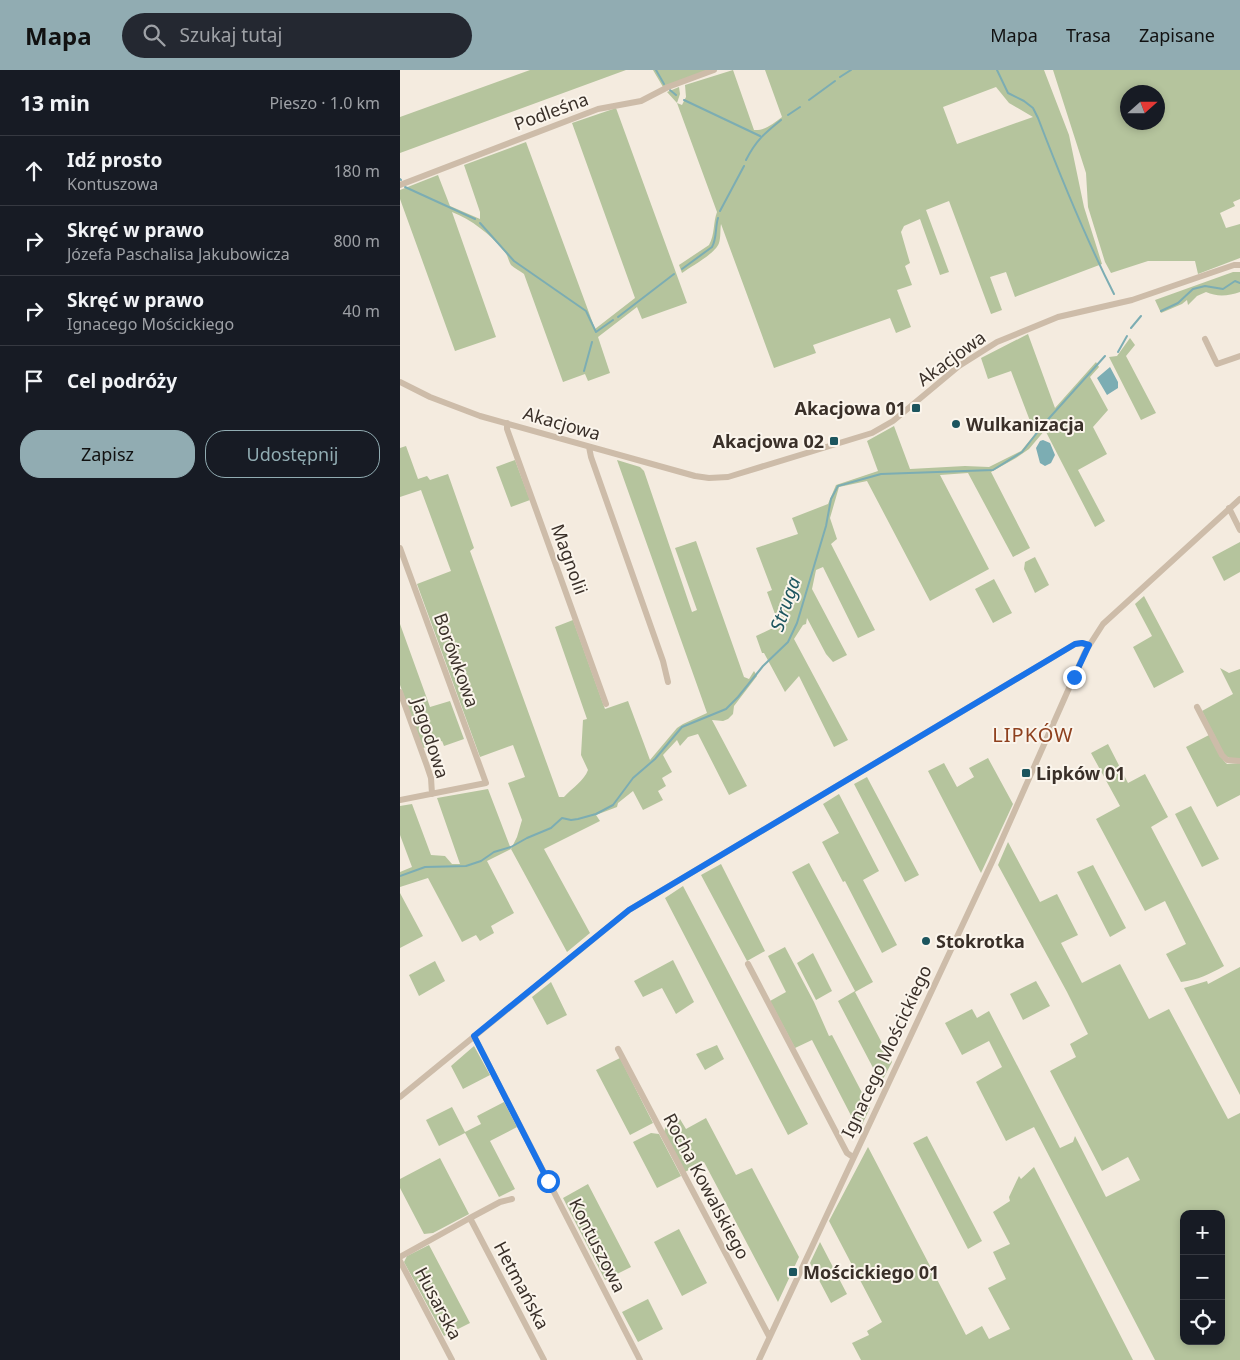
<!DOCTYPE html>
<html lang="pl">
<head>
<meta charset="utf-8">
<style>
	:root { --surface:#171b24; --page:#242831; --text:#f1f3f6; --muted:#9ea1a6; --line:#363941; --accent:#91acb2 }
	body { margin:0; font-family:"Noto Sans",sans-serif; background:var(--page); color:var(--text) }
	.controls { position:absolute; right:15px; bottom:15px; display:grid; overflow:hidden; border-radius:10px; box-shadow:0 2px 8px #0003 }
	.controls button { width:45px; height:45px; display:grid; place-items:center; padding:0; border:0; border-bottom:1px solid var(--line); background:var(--surface); color:var(--text); font:25px sans-serif }
	.compass { position:absolute; left:720px; top:15px; width:45px; height:45px; border-radius:50%; background:var(--surface); box-shadow:0 2px 8px #0003; rotate:69deg }
	.stop { position:absolute; width:15px; height:15px; margin:-11px; border:4px solid #1a73e8; border-radius:50%; background:#fff }
	.stop.end { background:#1a73e8; border-color:#fff; box-shadow:0 1px 5px #0008 }
	.list { margin:0; padding:0; list-style:none }
	h2 { display:flex; justify-content:space-between; align-items:center; height:65px; margin:0; padding:0 20px; font-size:21px }
	h2 small { font-size:16px; font-weight:400; color:var(--muted) }
	.list li { display:grid; grid-template-columns:32px 1fr auto; gap:15px; align-items:center; box-sizing:border-box; height:70px; padding:0 20px; border-top:1px solid var(--line) }
	.list b { display:block; font-size:19px; white-space:nowrap }
	.list p { margin:0; font-size:16px; white-space:nowrap; color:var(--muted) }
	.list em { font-size:16px; font-style:normal; color:var(--muted) }
	.actions { display:flex; gap:10px; padding:15px 20px }
	.actions a { flex:1; padding:11px 0; border:1px solid var(--accent); border-radius:20px; text-align:center; font-size:18px; color:var(--accent) }
	.actions .main { background:var(--accent); color:#111 }
	.icon { flex:none; width:28px; height:28px; fill:none; stroke:currentColor; stroke-width:2; stroke-linecap:round; stroke-linejoin:round }
	.map { position:relative; flex:none; width:840px; height:1290px; overflow:hidden }
	header { display:flex; align-items:center; gap:30px; box-sizing:border-box; height:70px; padding:0 25px; background:var(--accent); color:#111 }
	header strong { font-size:24px }
	nav { display:flex; gap:28px; margin-inline-start:auto; font-size:18px }
	.search { width:350px; height:45px; background:var(--page); display:flex; align-items:center; gap:12px; box-sizing:border-box; padding:0 18px; border-radius:28px; color:var(--muted); font-size:19px }
	main { display:flex }
	aside { flex:1; background:var(--surface) }
	.map>svg:first-child { display:block }
	.green { fill:#b5c49d; fill-rule:evenodd }
	.water { fill:#7cadb3 }
	.lines { fill:none; stroke-linecap:round; stroke-linejoin:round }
	.stream { stroke:#7cadb3; stroke-width:2 }
	.minor { stroke:#cdbca9; stroke-width:6 }
	.route { stroke:#1a73e8; stroke-width:6 }
	.poi-dot { fill:#1c555e; stroke:#fbf5ec; stroke-width:2 }
	.labels { text-anchor:middle; dominant-baseline:central; stroke-width:4; stroke-linejoin:round; paint-order:stroke }
	.street-label { font-size:18px; fill:#3a3029; stroke:#fbf5ec }
	.poi-label { font-size:18px; font-weight:bold; fill:#3a3029; stroke:#fbf5ec; text-anchor:start }
	.water-label { font-size:19px; font-style:italic; fill:#1c555e; stroke:#fbf5ec }
	.quarter-label { font-size:20px; letter-spacing:1px; fill:#8e401e; stroke:#fbf5ec }
</style>
</head>
<body>
<header>
<strong>Mapa</strong>
<div class="search"><svg class="icon" aria-label="search" viewBox="0 0 24 24"><circle cx="10" cy="10" r="6"/><path d="M15 15l6 6"/></svg>Szukaj tutaj</div>
<nav><a>Mapa</a><a>Trasa</a><a>Zapisane</a></nav>
</header>
<main>
<aside>
<h2>13 min<small>Pieszo · 1.0 km</small></h2>
<ul class="list">
<li><svg class="icon" aria-label="ahead" viewBox="0 0 24 24"><path d="M12 20V5M6 11l6-6 6 6"/></svg><div><b>Idź prosto</b><p>Kontuszowa</p></div><em>180 m</em></li>
<li><svg class="icon" aria-label="right" viewBox="0 0 24 24"><path d="M7 20v-9h11M14 6l5 5-5 5"/></svg><div><b>Skręć w prawo</b><p>Józefa Paschalisa Jakubowicza</p></div><em>800 m</em></li>
<li><svg class="icon" aria-label="right" viewBox="0 0 24 24"><path d="M7 20v-9h11M14 6l5 5-5 5"/></svg><div><b>Skręć w prawo</b><p>Ignacego Mościckiego</p></div><em>40 m</em></li>
<li><svg class="icon" aria-label="arrive" viewBox="0 0 24 24"><path d="M6 21V4h12l-3 4 3 4H6"/></svg><div><b>Cel podróży</b></div></li>
</ul>
<div class="actions"><a class="main">Zapisz</a><a>Udostępnij</a></div>
</aside>
<div class="map">
<svg width="840" height="1290" viewBox="0 0 840 1290">
	<rect width="100%" height="100%" fill="#f4ebdf"/>
	<path class="green" d="M130 0H226L0 83V47Z
		M253 0H308L263 17Z
		M333 0 354 60C365 61 374 53 382 47L365 0H644L669 65 684 137 702 194 615 227 606 202 590 207 602 240 591 244 549 131 526 140 549 202 540 205 520 149 504 156 501 162 510 193 505 196 512 215 497 220 511 257 496 263 490 248 413 275 416 283 374 298 321 154C320 159 321 167 319 173 316 183 292 196 282 203L279 195 309 175C315 165 313 152 317 142L277 33 267 22 279 17 280 24 277 33 282 35 286 27 285 15ZM596 17 609 33 633 47 557 74 543 37Z
		M653 0H840V129L833 132 835 136 820 143 826 158 840 154V188L798 204 795 191H748L711 203 705 192 688 137 686 103ZM728 22H758V52H728Z
		M216 38 287 233 242 249 237 237 198 267 210 303 188 311 185 304 163 312 124 204C120 201 114 198 111 195 108 190 108 185 104 181 90 164 72 150 52 142L96 267 55 281 0 129V120L38 105 50 136 80 149V142L64 95 126 72 195 259 235 228 172 53Z
		M833 202H840V222C828 226 817 227 806 222L797 226 788 235 787 230 782 234 761 243 755 230Z
		M628 264 655 338 696 292 699 297 690 307 708 340 693 357 707 384 678 400 705 451 695 457 645 360 629 379 616 388 591 402 630 478 613 487 568 403 540 405 589 499 530 531 467 411 439 417 430 448 437 469 431 474 475 560 458 568 423 497 416 500 412 519 447 585 433 592 426 584 407 548 406 554 403 555 394 569 448 670 434 677 399 606 385 622 364 583H362L356 566 379 555 367 522 372 520 356 478 398 464 392 448 428 434 436 415 478 401 467 371 494 356 510 399 565 396 589 397 621 381 635 364 611 301 588 309 581 288Z
		M730 268 735 275 726 286 756 343 741 350 709 287 717 286Z
		M6 376 18 409 27 406 30 410 48 404 74 478 70 481 159 727H164C172 718 184 711 188 700L181 685 183 650 187 649 155 557 173 550 205 639 228 631 250 690 277 658 283 654 307 643 217 390 240 397 244 401 292 542 297 540 275 478 296 471 344 607 349 609 354 601 357 606 334 636 333 644 328 649 323 651 312 650 347 716 329 725 298 664 288 667 280 676 277 670 263 685 272 702 262 708 266 716 258 721 263 730 243 740 233 721 218 733 217 737 196 745 200 751 144 779 190 863 167 882 111 779 87 791 114 843 91 856 94 863 80 871 76 865 62 872 28 808 0 817V802L12 797 0 765V736L12 734 31 785 45 786 52 794H60L37 728 88 719 111 779 117 767 122 750 108 713 125 707 113 675 80 687 17 514 51 501 21 420 0 427V378Z
		M115 390 130 430 111 437 96 397Z
		M840 472V502L824 511 812 487Z
		M635 487 649 515 635 523 624 499 625 492Z
		M594 509 612 543 593 553 575 519Z
		M744 526 784 602 754 618 733 577 752 566 735 534Z
		M0 554 30 637 50 631 64 669 44 676 42 671 23 678 0 615Z
		M820 598 829 603 840 599V688L832 689 825 686 802 641 833 624Z
		M809 665 824 691 827 694 840 693V725L817 737 786 677Z
		M708 674 728 713 745 704 768 747 751 757 824 896C810 904 798 910 781 912L766 884 786 874 765 831 745 841 696 749 720 736 691 683Z
		M588 688 613 734 581 803 528 701 544 693 557 717 574 707 569 698Z
		M467 707 519 805 505 812 454 714Z
		M439 724 479 801 463 810 497 875 482 883 445 811 443 812 422 772 439 763 423 734Z
		M791 736 819 789 802 797 775 744Z
		M608 772 640 832 657 824 678 865 661 873 682 913 720 894 749 949 769 939 828 1049 840 1043V1290H755L634 1057 606 1071 576 1012 602 997 589 971 562 985 545 953 572 939 577 948 589 941 660 1078 673 1072 675 1066 706 1127 740 1110 728 1087 702 1101 650 1001 676 987 670 974 688 964 667 922 598 795ZM784 1144H821V1271H784Z
		M409 793 473 912 455 922 492 992 481 1013 438 931 455 921 392 802Z
		M321 794 365 881 347 891 301 805Z
		M693 795 726 858 710 867 677 802Z
		M283 816 408 1054 388 1065 265 828Z
		M0 823 23 866 0 878Z
		M385 877 414 932 429 966 432 965 470 1038 459 1061 412 970 395 978 370 931 386 922 368 886Z
		M413 883 432 921 416 930 397 893Z
		M273 890 294 932 276 944 262 918 243 927 234 911Z
		M35 891 45 911 19 926 9 905Z
		M840 897V1025L784 918 807 911 808 914Z
		M636 911 650 936 623 950 610 924Z
		M151 912 167 945 147 955 132 927Z
		M317 975 324 989 305 1000 296 984Z
		M74 976 90 1005 63 1019 51 996Z
		M220 988 253 1053 230 1065 196 1000Z
		M104 1032 117 1057 90 1071 115 1119 99 1127 65 1063 39 1076 26 1050 52 1037 65 1062 81 1054 77 1046Z
		M306 1048 336 1105 352 1098 399 1187 378 1232 304 1092 285 1102 264 1062 266 1056 280 1049 286 1059Z
		M251 1063 259 1064 281 1106 257 1118 233 1072Z
		M527 1066 582 1171 568 1179 513 1073Z
		M468 1077 566 1265 582 1256 589 1269 610 1259 588 1218 606 1209 593 1182 610 1174 593 1142 610 1131 609 1127 619 1106 621 1109 634 1097 733 1290H461L452 1273 469 1265 467 1261 482 1252 429 1151Z
		M40 1088 69 1144 33 1163 24 1164 0 1118V1109Z
		M188 1114 231 1197 205 1210 163 1128Z
		M279 1159 307 1213 282 1226 254 1172Z
		M420 1172 447 1224 431 1233 410 1193Z
		M29 1175 70 1253 44 1266 4 1192 7 1186Z
		M248 1229 263 1259 238 1272 222 1242Z"/>
	<path class="water" d="M710 297 718 312V318L707 325 697 308Z
		M643 370 650 373 655 385 651 393 645 396 640 393 636 378 640 371Z"/>
	<g class="lines">
		<path class="stream" d="M256 0 264 14
			M597 0 608 23 624 31 633 38 638 48C661 108 685 167 714 224
			M440 7 451 0
			M270 20 276 25
			M284 30 360 66
			M409 30 435 11
			M388 45 400 37
			M346 90C356 70 365 63 381 50
			M0 109 1 110
			M5 117 75 149
			M320 141 344 96
			M80 153 114 191 186 241 196 262 213 250
			M282 199 312 177C317 168 315 158 318 148
			M761 241 778 233 793 219 805 216 823 219 835 211 840 213
			M218 247 274 204
			M731 258 741 246
			M718 282 727 266
			M184 301 192 272
			M0 806 25 797 66 796 81 791 94 782 111 777 127 768 151 758 162 748 171 750 178 749 196 744 213 735 233 708 255 689 282 657 326 639 338 627 363 596 388 572 397 553 426 456 431 429 438 416 481 404 593 400 622 382 643 355 705 286"/>
		<path class="minor" d="M0 115 198 39 241 31 268 17 314 0
			M805 269 817 294 840 286
			M0 312 30 327 80 346 295 406 309 408 328 407 472 363 493 351 559 296 597 272 658 247 732 230 834 195H840
			M107 353V359L206 634
			M189 377 191 387 263 591 268 612
			M829 438 840 460
			M0 478 86 713 0 730
			M0 622 27 696 31 708 32 724
			M797 637 822 685 827 690 840 691
			M348 894 447 1083 453 1087
			M74 966 240 1290
			M218 979 369 1266
			M0 1027 229 840 675 574 682 573 689 575
			M70 1148 100 1132 112 1129
			M0 1187 70 1148 144 1290
			M0 1191 52 1290
			M359 1290 592 792 685 582 703 554 840 429"/>
	</g>
	<g class="lines">
		<path class="route" d="M148 1111 74 966 229 840 675 574 682 573 689 575 674 607"/>
	</g>
	<g class="poi-dot">
		<rect x="511" y="333" width="10" height="10" rx="2.5"/>
		<circle cx="556" cy="354" r="5"/>
		<rect x="429" y="366" width="10" height="10" rx="2.5"/>
		<rect x="621" y="698" width="10" height="10" rx="2.5"/>
		<circle cx="526" cy="871" r="5"/>
		<rect x="388" y="1197" width="10" height="10" rx="2.5"/>
	</g>
	<g class="labels">
		<g class="street-label">
			<text transform="translate(151 41) rotate(-20)">Podleśna</text>
			<text transform="translate(551 288) rotate(-36)">Akacjowa</text>
			<text transform="translate(162 353) rotate(16)">Akacjowa</text>
			<text transform="translate(170 489) rotate(70)">Magnolii</text>
			<text transform="translate(57 590) rotate(70)">Borówkowa</text>
			<text transform="translate(31 668) rotate(72)">Jagodowa</text>
			<text transform="translate(486 981) rotate(-65)">Ignacego Mościckiego</text>
			<text transform="translate(307 1116) rotate(62)">Rocha Kowalskiego</text>
			<text transform="translate(198 1175) rotate(63)">Kontuszowa</text>
			<text transform="translate(122 1215) rotate(62)">Hetmańska</text>
			<text transform="translate(39 1233) rotate(62)">Husarska</text>
		</g>
		<g class="poi-label">
			<text x="506" y="338" text-anchor="end">Akacjowa 01</text>
			<text x="566" y="354">Wulkanizacja</text>
			<text x="424" y="371" text-anchor="end">Akacjowa 02</text>
			<text x="636" y="703">Lipków 01</text>
			<text x="536" y="871">Stokrotka</text>
			<text x="403" y="1202">Mościckiego 01</text>
		</g>
		<g class="water-label">
			<text transform="translate(385 534) rotate(-71)">Struga</text>
		</g>
		<g class="quarter-label">
			<text x="633" y="664">LIPKÓW</text>
		</g>
	</g>
</svg>
<div class="controls">
<button>+</button>
<button>−</button>
<button><svg class="icon" aria-label="locate" viewBox="0 0 24 24"><circle cx="12" cy="12" r="6"/><path d="M12 2v4M12 18v4M2 12h4M18 12h4"/></svg></button>
</div>
<svg class="compass" viewBox="-18 -18 36 36"><path d="M0-13l5 13h-10z" fill="#e53935"/><path d="M0 13l5-13h-10z" fill="#9ea1a6"/></svg>
<div class="stop" style="left:148px;top:1111px"></div>
<div class="stop end" style="left:674px;top:607px"></div>
</div>
</main>
</body>
</html>
